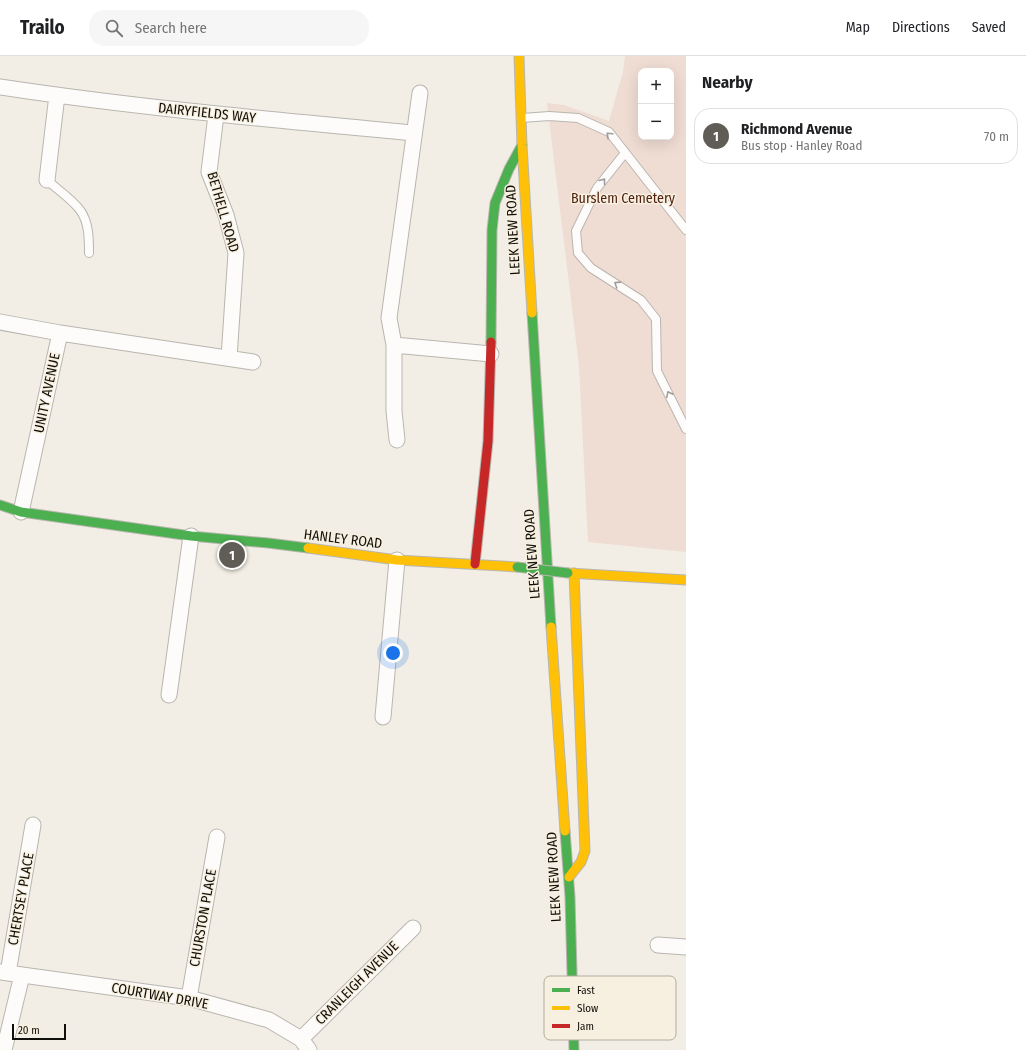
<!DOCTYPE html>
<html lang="en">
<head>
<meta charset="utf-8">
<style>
	:root { --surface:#fff; --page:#f6f6f6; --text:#202124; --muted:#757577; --line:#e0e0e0; --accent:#605d56 }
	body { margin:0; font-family:"Fira Sans Condensed",sans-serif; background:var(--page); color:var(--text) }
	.controls { position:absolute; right:12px; top:12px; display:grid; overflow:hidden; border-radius:8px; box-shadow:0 4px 16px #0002 }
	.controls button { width:36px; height:36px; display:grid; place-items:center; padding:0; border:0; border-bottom:1px solid var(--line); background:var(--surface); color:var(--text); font:20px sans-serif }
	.scale { position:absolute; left:12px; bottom:10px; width:54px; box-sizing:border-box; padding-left:4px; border:2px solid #110f09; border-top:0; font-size:11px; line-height:14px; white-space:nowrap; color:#110f09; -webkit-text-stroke:3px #f7f0e0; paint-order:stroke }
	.you { position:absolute; left:393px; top:597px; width:14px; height:14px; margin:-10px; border:3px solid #fff; border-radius:50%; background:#1a73e8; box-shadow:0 0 0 6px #1a73e833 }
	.badge { display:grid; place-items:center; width:26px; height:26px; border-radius:50%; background:var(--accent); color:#fff; font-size:13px; font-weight:700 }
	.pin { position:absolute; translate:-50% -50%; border:2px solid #fff; box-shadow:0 1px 4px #0006 }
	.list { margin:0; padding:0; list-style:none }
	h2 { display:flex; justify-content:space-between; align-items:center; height:52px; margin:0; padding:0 16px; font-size:17px }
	h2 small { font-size:13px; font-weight:400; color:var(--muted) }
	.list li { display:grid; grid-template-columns:26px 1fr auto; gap:12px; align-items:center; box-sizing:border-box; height:56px; margin:0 8px 8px; padding:0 8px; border:1px solid var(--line); border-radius:16px }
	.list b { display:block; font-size:15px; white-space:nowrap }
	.list p { margin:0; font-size:13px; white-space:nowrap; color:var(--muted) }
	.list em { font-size:13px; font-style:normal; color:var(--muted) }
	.icon { flex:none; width:22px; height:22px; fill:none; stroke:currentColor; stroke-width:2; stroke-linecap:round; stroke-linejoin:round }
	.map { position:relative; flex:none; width:686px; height:994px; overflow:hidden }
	header { display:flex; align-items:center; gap:24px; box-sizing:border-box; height:56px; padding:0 20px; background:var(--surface); border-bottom:1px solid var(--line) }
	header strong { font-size:19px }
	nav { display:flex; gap:22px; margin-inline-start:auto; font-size:14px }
	.search { width:280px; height:36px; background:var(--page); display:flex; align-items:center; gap:10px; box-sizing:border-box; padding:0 14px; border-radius:16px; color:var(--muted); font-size:15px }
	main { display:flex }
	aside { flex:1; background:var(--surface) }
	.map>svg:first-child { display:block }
	.green { fill:#efdcd3; fill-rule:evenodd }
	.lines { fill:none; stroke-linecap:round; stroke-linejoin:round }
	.lane-casing { stroke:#b9b6af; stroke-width:10 }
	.street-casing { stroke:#b9b6af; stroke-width:17 }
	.fast-casing { stroke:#b9b6af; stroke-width:11 }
	.slow-casing { stroke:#b9b6af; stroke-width:11 }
	.jam-casing { stroke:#b9b6af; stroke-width:11 }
	.lane { stroke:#fdfcfb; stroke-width:8 }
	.street { stroke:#fdfcfb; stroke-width:15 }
	.fast { stroke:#4caf50; stroke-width:9 }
	.slow { stroke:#ffc107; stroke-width:9 }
	.jam { stroke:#c62828; stroke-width:9 }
	.fast-bridge-casing { stroke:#b9b6af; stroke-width:11; stroke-linecap:butt }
	.fast-bridge { stroke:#4caf50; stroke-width:9 }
	.oneway { stroke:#9f9d9a }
	.labels { text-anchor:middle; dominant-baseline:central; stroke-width:3; stroke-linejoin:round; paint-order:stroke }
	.street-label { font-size:14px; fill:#110f09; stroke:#f7f0e0 }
	.park-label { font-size:14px; fill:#512111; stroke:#f7f0e0 }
	.key { fill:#f7f0e0; stroke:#b2aca0; stroke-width:1 }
	.key-label { font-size:11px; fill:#110f09 }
</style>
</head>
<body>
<header>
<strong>Trailo</strong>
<div class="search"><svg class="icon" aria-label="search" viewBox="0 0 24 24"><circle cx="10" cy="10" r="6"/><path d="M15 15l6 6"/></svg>Search here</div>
<nav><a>Map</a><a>Directions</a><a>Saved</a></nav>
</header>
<main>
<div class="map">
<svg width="686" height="994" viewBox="0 0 686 994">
	<rect width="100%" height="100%" fill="#f2eee5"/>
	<path class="green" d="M625 0H686V496L588 486 579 309 547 47 564 49 609 65 623 16ZM641 15H671V81H641Z"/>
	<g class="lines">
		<g class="lane-casing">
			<path id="lane" d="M522 62 549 60 578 62 609 76 686 174
				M625 97 597 132 576 175 578 197 591 212 641 244 656 263 657 315 686 373
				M47 124C58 134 72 143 80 154 89 166 89 183 89 197"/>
		</g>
		<g class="street-casing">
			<path id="street" d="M0 31C138 52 276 64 414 77
				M216 59 209 116 226 159 236 197 229 302
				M47 124 57 39
				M0 266 60 277 253 306
				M394 289 491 298
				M397 384 394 355V289L389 262 420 37
				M21 456 60 277
				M169 639 191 480
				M383 661 397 504
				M658 889 686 891
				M0 916 189 942 269 964 301 983 309 994
				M8 917 33 769
				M189 942 217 781
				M301 983 413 872
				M4 994 22 919"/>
		</g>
		<g class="fast-casing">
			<path id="fast" d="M532 257 551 571
				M491 286 492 174 495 147 509 113 522 89
				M0 449 21 456 191 480 268 487 308 492
				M565 775 570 841 574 994"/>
		</g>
		<g class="slow-casing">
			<path id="slow" d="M519 0 522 89 532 257
				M308 492 397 504 517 511
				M568 517 686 524
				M551 571 565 775
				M569 821 581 806 585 795 574 517"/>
		</g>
		<g class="jam-casing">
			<path id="jam" d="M475 508 488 385 491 286"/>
		</g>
		<use href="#lane" class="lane"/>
		<use href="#street" class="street"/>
		<use href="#fast" class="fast"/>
		<use href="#slow" class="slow"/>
		<use href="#jam" class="jam"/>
		<g class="fast-bridge-casing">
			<path id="fast-bridge" d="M517 511 568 517"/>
		</g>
		<use href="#fast-bridge" class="fast-bridge"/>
	</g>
	<defs><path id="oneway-chevron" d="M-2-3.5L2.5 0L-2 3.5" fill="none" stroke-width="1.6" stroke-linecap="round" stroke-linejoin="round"/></defs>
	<g class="oneway">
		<use href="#oneway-chevron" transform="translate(609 79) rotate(-137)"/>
		<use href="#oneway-chevron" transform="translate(603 125) rotate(-52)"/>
		<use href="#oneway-chevron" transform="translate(617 228) rotate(-147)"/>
		<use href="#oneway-chevron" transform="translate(669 338) rotate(-116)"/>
	</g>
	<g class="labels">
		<g class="street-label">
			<text transform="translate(207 57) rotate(6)">DAIRYFIELDS WAY</text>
			<text transform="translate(223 156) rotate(74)">BETHELL ROAD</text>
			<text transform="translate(513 174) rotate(-93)">LEEK NEW ROAD</text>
			<text transform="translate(47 337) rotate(-78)">UNITY AVENUE</text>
			<text transform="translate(343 483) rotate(7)">HANLEY ROAD</text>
			<text transform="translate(532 498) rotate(-94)">LEEK NEW ROAD</text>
			<text transform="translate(554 821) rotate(-93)">LEEK NEW ROAD</text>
			<text transform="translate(21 843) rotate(-80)">CHERTSEY PLACE</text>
			<text transform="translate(203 862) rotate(-80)">CHURSTON PLACE</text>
			<text transform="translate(357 927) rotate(-45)">CRANLEIGH AVENUE</text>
			<text transform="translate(160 940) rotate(10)">COURTWAY DRIVE</text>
		</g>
		<g class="park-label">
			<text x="623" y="142">Burslem Cemetery</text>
		</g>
	</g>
	<rect x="544" y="920" width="132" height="64" rx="6" class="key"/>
	<rect x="552" y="932" width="18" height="4" fill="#4caf50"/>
	<rect x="552" y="950" width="18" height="4" fill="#ffc107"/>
	<rect x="552" y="968" width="18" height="4" fill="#c62828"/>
	<g class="key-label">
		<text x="577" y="938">Fast</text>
		<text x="577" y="956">Slow</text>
		<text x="577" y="974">Jam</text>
	</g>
</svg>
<div class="controls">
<button>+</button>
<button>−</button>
</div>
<div class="scale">20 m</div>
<div class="you"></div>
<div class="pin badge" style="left:232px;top:499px">1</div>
</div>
<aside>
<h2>Nearby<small></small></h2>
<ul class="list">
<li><span class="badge">1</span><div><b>Richmond Avenue</b><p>Bus stop · Hanley Road</p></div><em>70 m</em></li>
</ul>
</aside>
</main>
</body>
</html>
